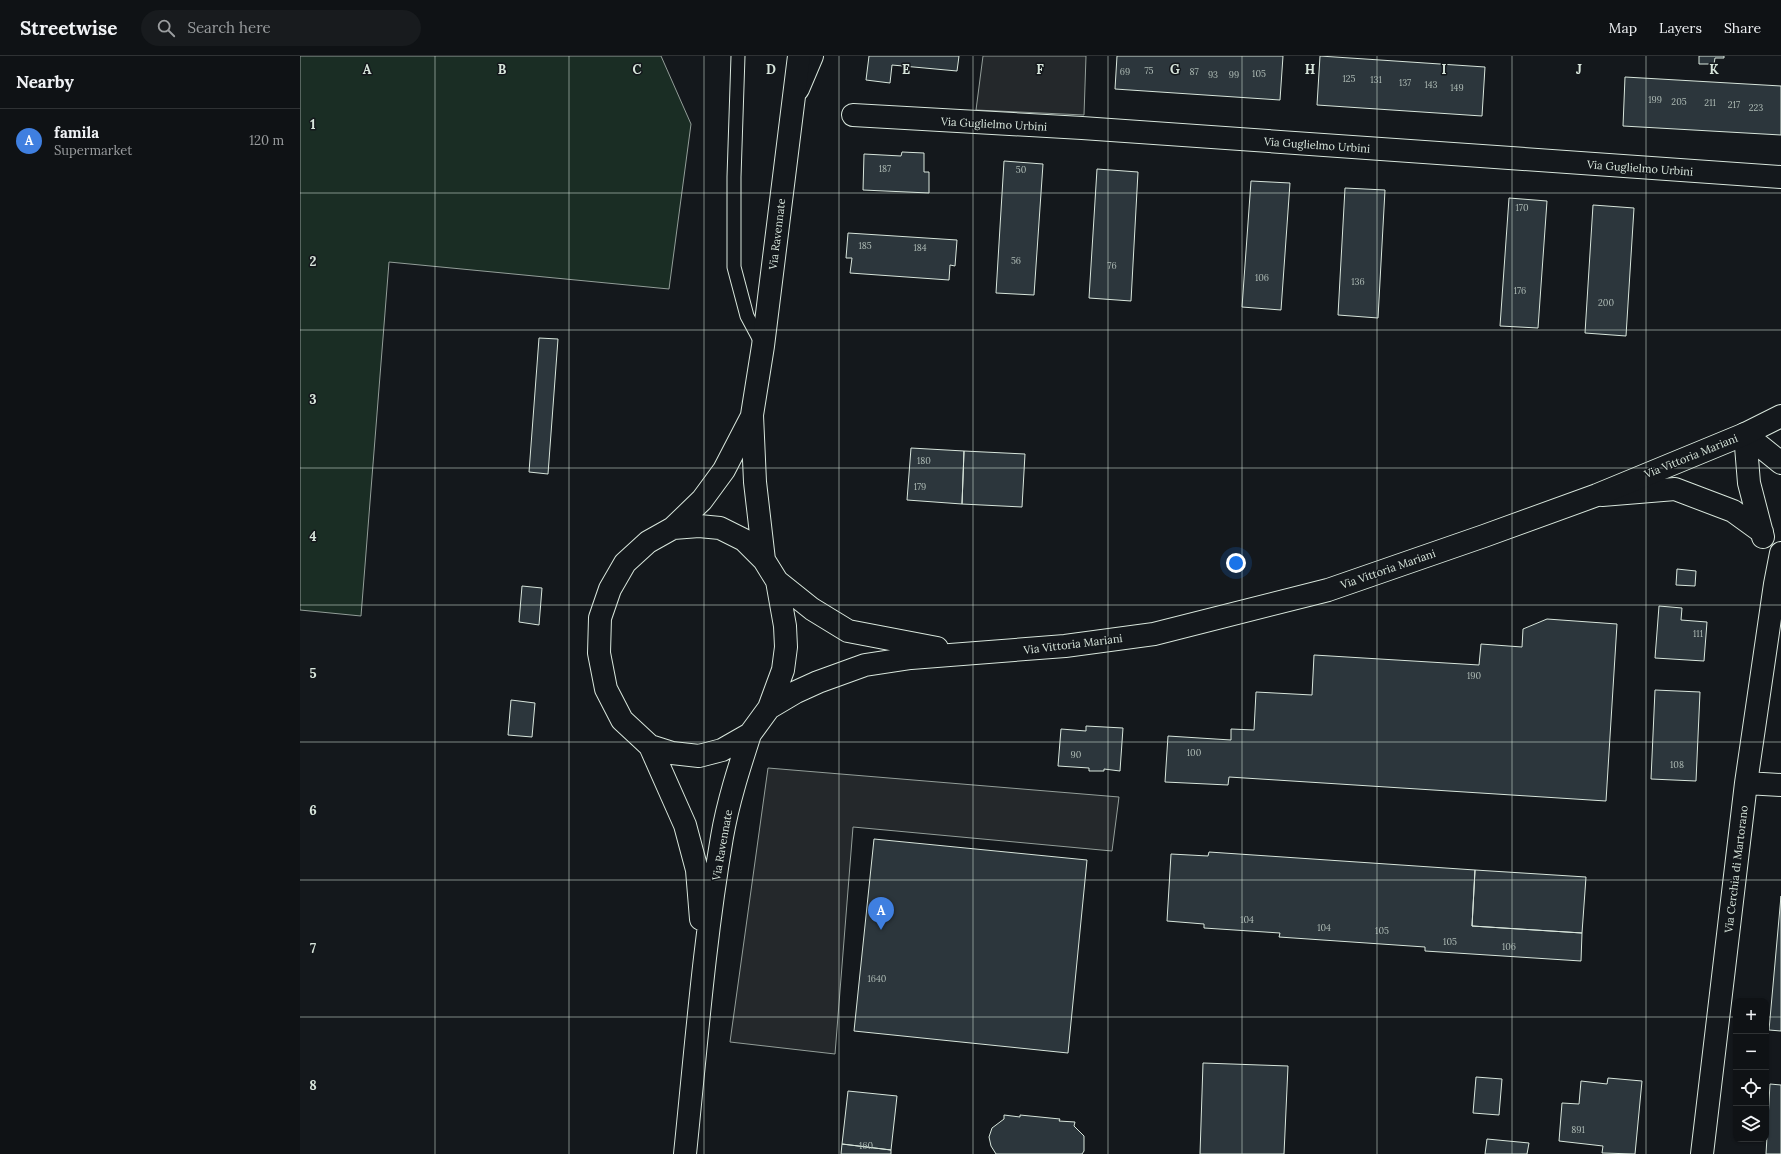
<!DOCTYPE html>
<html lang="en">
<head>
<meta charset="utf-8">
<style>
	:root { --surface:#0f1215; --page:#181b1e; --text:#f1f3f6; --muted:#9b9ea0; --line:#2f3234; --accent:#ffb74d }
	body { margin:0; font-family:Lora,serif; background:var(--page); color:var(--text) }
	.controls { position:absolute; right:12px; bottom:12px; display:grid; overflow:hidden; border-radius:8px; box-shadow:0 1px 3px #0004 }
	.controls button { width:36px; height:36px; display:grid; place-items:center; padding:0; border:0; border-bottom:1px solid var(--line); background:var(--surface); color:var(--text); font:20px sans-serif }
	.you { position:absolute; left:936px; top:507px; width:14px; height:14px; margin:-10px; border:3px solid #fff; border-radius:50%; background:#1a73e8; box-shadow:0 0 0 6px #1a73e833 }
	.badge { display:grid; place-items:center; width:26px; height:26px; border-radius:50%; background:var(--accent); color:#fff; font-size:13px; font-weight:700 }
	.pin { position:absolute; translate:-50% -33px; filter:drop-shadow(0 1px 2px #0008) }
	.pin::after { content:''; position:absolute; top:21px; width:14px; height:12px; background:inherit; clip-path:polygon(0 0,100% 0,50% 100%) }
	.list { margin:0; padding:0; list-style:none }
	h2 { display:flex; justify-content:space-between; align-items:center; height:52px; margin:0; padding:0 16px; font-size:17px }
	h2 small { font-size:13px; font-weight:400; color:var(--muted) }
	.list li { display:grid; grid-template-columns:26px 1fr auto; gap:12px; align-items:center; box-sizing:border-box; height:64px; padding:0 16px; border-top:1px solid var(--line) }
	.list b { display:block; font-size:15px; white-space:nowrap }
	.list p { margin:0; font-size:13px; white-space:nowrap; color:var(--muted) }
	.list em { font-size:13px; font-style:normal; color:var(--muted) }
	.icon { flex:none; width:22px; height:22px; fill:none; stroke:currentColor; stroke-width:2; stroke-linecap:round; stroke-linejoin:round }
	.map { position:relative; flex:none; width:1481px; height:1098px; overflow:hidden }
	header { display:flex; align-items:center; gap:24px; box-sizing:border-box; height:56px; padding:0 20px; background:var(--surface); border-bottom:1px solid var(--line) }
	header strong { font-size:19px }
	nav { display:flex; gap:22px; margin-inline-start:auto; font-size:14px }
	.search { width:280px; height:36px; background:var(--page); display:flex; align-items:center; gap:10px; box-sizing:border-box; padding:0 14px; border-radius:22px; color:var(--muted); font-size:15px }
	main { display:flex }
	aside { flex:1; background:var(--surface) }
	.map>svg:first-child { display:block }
	.green { fill:#1a2d24; stroke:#939e99 }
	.parking { fill:#24282b; stroke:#939e99 }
	.building { fill:#2c363c; stroke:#d8e6dc }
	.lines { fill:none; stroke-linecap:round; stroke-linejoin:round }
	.service-casing { stroke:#d8e6dc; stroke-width:15 }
	.minor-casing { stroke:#d8e6dc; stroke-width:24 }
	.secondary-casing { stroke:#d8e6dc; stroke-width:24 }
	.service { stroke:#14181c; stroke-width:13 }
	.minor { stroke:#14181c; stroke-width:22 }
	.secondary { stroke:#14181c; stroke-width:22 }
	.grid { fill:none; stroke:#d8e6dc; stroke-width:1; stroke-opacity:0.55 }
	.labels { text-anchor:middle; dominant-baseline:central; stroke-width:3; stroke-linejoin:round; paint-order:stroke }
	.number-label { font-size:9px; fill:#adbab4 }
	.street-label { font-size:11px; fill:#d8e6dc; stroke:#14181c }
	.grid-label { font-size:13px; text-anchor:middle; font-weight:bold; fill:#d8e6dc; stroke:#14181c; stroke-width:3; stroke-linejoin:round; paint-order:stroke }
</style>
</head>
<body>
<header>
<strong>Streetwise</strong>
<div class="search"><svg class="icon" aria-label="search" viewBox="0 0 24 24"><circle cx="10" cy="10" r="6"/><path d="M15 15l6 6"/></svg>Search here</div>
<nav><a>Map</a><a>Layers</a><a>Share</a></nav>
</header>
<main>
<aside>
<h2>Nearby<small></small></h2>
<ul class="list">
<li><span class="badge" style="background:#3f7fe0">A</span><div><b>famila</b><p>Supermarket</p></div><em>120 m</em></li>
</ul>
</aside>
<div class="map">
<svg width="1481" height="1098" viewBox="0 0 1481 1098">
	<rect width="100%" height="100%" fill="#14181c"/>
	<path class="green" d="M0 0H361L391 68 369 233 89 206 61 560 0 554Z"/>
	<path class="parking" d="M683 0H786L784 59 676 54Z
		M468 712 819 741 812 795 553 771 535 998 430 986Z"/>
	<path class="building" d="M569 0H659L657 15 592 9 590 27 566 24Z
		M817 0H983L980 44 815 33Z
		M1020 0 1185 11 1182 60 1017 49Z
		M1399 0H1424V2H1415L1414 8H1399Z
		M1325 21 1481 30V79L1323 70Z
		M602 96 624 97V116H629V137L563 134 564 98 601 100Z
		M704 105 743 108 734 239 696 237Z
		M797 113 838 116 831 245 789 242Z
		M951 125 990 127 981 254 942 251Z
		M1045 132 1085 134 1078 262 1038 259Z
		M1209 142 1247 145 1238 272 1200 270Z
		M1293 149 1334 152 1326 280 1285 277Z
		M548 177 657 184 655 210 650 209 649 224 550 217 552 202H546Z
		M239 282 258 283 248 418 229 416Z
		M611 392 664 395 662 448 607 444Z
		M664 395 725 398 722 451 662 448Z
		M1377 513 1396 515 1395 530 1376 529Z
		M222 530 242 532 239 569 219 566Z
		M1359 550 1382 552 1381 564 1407 566 1404 605 1355 602Z
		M1247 563 1317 568 1306 745 929 721 928 729 865 726 868 680 931 684V673L954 674 956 636 1012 639 1014 599 1179 609 1181 588 1222 591 1223 573Z
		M1355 634 1400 636 1396 725 1351 723Z
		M211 644 235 647 232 681 208 679Z
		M786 670 823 672 820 715 804 713V715H789V712L758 710 761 673 786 675Z
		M574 783 787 804 768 997 554 975Z
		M909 796 1175 814 1172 870 1282 877 1281 905 1125 895V891L979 881 980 877 904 872V868L867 865 871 798 908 800Z
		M1175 814 1286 821 1282 877 1172 870Z
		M1481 840V975L1469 974Z
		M903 1007 988 1010 984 1098H900Z
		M1176 1021 1202 1023 1199 1059 1173 1057Z
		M1308 1022 1342 1025 1335 1098 1302 1097 1303 1090 1259 1085 1262 1047 1279 1048 1281 1025 1307 1028Z
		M1470 1028 1481 1029V1098H1466Z
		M548 1035 597 1040 591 1094 542 1088Z
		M704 1059 720 1061V1059L760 1063 759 1065 775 1066 774 1070 784 1080V1095L782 1098H696L691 1090 689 1081 692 1072 704 1063Z
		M1187 1083 1229 1087 1227 1098H1185Z
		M542 1088 591 1094V1098H541Z"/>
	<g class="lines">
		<g class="service-casing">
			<path id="service" d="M438 0 434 121V211L447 260 462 288"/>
		</g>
		<g class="minor-casing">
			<path id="minor" d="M498 33 512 0
				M553 59 782 72 1481 121
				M1445 378 1449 427 1463 481
				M1445 378 1481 407
				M1302 439 1375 433 1433 455 1462 476
				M1446 727 1481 729
				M1402 1098 1446 727 1475 528 1481 497"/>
		</g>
		<g class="secondary-casing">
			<path id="secondary" d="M373 472 402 444 424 414 452 360
				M464 504 444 484 420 472 399 470 373 472 348 486 325 507 310 533 300 562 299 597 306 633 322 664 350 690 372 697 399 700 422 694 450 678 469 652 483 614 486 591 485 570 477 525 464 504 455 426 452 359 463 290 499 0
				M477 525 512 553 548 575 637 592
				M469 652 496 636 518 626 565 609 611 602 765 590 854 578 1028 534 1184 480 1297 439 1445 378 1481 360
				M350 690 385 769 397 814 401 863
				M385 1098C396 992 404 886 422 781 428 746 439 712 450 678"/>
		</g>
		<use href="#service" class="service"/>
		<use href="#minor" class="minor"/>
		<use href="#secondary" class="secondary"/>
	</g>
	<path class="grid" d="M135 0V1098M269 0V1098M404 0V1098M539 0V1098M673 0V1098M808 0V1098M942 0V1098M1077 0V1098M1212 0V1098M1346 0V1098M0 137H1481M0 274H1481M0 412H1481M0 549H1481M0 686H1481M0 824H1481M0 961H1436M1466 961H1481"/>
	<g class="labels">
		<g class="number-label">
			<text x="849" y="14">75</text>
			<text x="825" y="15">69</text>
			<text x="894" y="15">87</text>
			<text x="959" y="17">105</text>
			<text x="913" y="18">93</text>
			<text x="934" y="18">99</text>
			<text x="1049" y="22">125</text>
			<text x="1076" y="23">131</text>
			<text x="1105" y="26">137</text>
			<text x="1131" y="28">143</text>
			<text x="1157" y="31">149</text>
			<text x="1355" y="43">199</text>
			<text x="1379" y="45">205</text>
			<text x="1410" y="46">211</text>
			<text x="1434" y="48">217</text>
			<text x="1456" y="51">223</text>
			<text x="585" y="112">187</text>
			<text x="721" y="113">50</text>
			<text x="1222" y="151">170</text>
			<text x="565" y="189">185</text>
			<text x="620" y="191">184</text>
			<text x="716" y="204">56</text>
			<text x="812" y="209">76</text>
			<text x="962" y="221">106</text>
			<text x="1058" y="225">136</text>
			<text x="1220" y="234">176</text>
			<text x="1306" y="246">200</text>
			<text x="624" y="404">180</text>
			<text x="620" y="430">179</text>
			<text x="1398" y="577">111</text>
			<text x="1174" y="619">190</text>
			<text x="894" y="696">100</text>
			<text x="776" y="698">90</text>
			<text x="1377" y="708">108</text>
			<text x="947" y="863">104</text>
			<text x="1024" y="871">104</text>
			<text x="1082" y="874">105</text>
			<text x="1150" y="885">105</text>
			<text x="1209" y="890">106</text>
			<text x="577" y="922">1640</text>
			<text x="1278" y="1073">891</text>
			<text x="566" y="1089">160</text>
		</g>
		<g class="street-label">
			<text transform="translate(694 68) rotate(3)">Via Guglielmo Urbini</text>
			<text transform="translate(1017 89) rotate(4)">Via Guglielmo Urbini</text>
			<text transform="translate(1340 112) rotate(4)">Via Guglielmo Urbini</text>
			<text transform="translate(477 178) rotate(-83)">Via Ravennate</text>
			<text transform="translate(1391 400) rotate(-22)">Via Vittoria Mariani</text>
			<text transform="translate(1088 513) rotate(-19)">Via Vittoria Mariani</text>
			<text transform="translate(773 588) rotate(-7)">Via Vittoria Mariani</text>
			<text transform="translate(422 789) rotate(-80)">Via Ravennate</text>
			<text transform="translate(1436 813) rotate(-83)">Via Cerchia di Martorano</text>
		</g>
	</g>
	<g class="grid-label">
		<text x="67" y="18">A</text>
		<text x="202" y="18">B</text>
		<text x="337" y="18">C</text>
		<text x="471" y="18">D</text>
		<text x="606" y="18">E</text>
		<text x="740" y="18">F</text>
		<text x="875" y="18">G</text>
		<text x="1010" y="18">H</text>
		<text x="1144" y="18">I</text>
		<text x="1279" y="18">J</text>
		<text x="1414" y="18">K</text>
		<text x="13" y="73">1</text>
		<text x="13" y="210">2</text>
		<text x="13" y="348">3</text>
		<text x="13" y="485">4</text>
		<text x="13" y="622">5</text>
		<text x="13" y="759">6</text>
		<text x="13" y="897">7</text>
		<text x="13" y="1034">8</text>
	</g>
</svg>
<div class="controls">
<button>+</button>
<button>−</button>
<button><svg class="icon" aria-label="locate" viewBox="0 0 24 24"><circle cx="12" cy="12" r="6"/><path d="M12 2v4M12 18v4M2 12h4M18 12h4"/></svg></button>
<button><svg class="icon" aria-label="layers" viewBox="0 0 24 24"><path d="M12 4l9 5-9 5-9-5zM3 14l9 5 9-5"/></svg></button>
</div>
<div class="you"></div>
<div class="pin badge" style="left:581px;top:874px;background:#3f7fe0">A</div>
</div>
</main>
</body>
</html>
